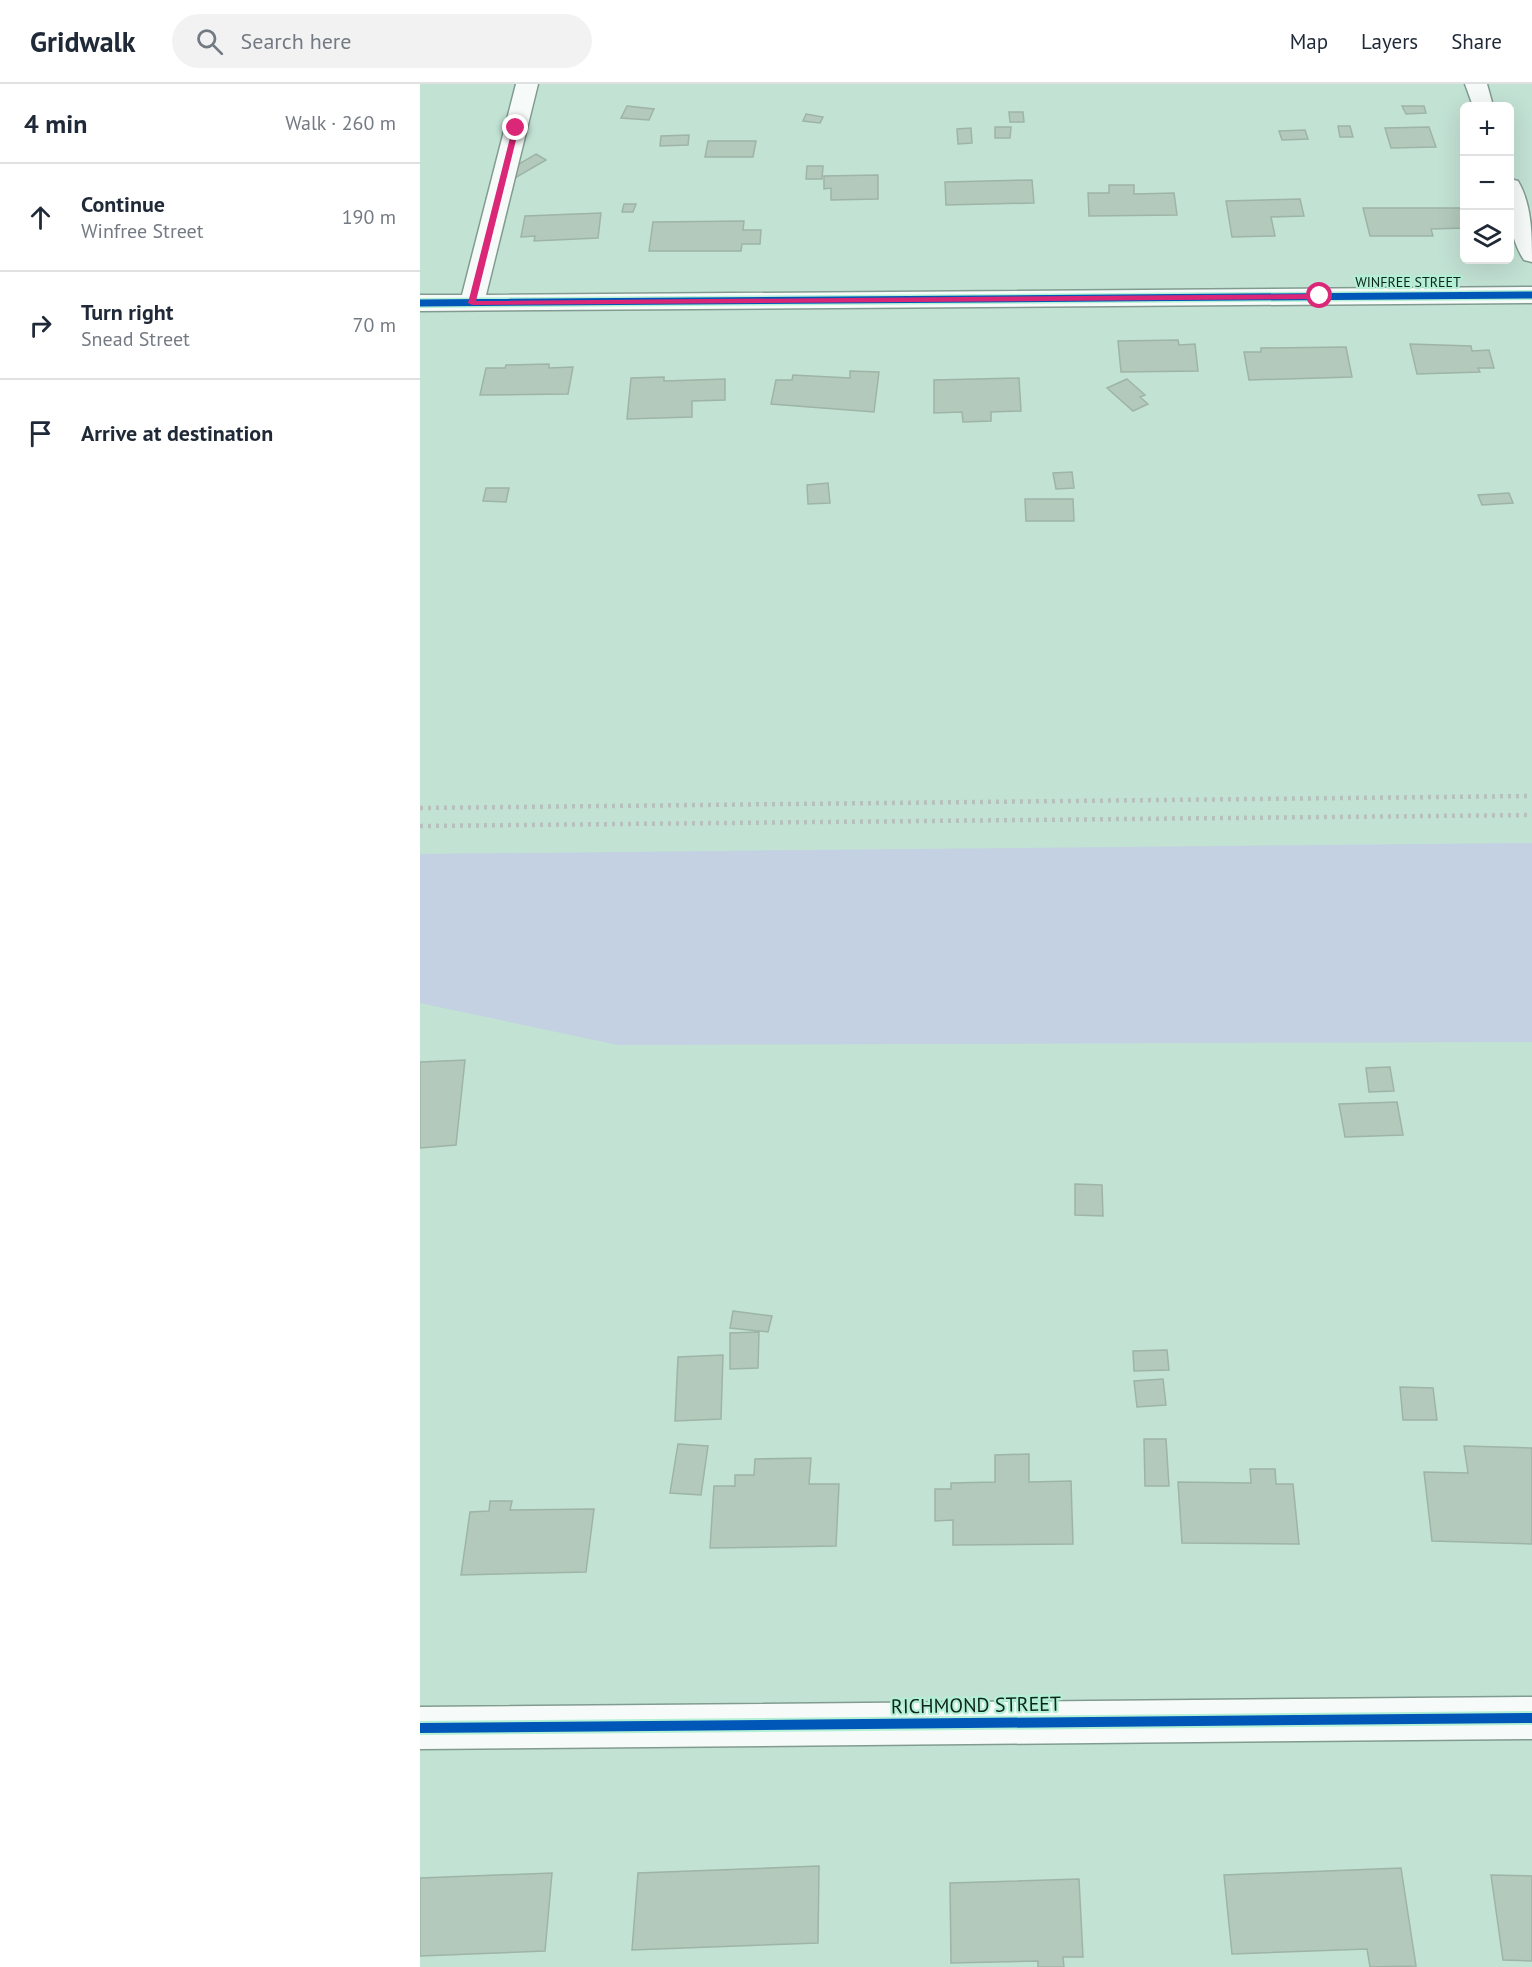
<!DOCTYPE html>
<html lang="en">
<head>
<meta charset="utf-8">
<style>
	:root { --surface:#fff; --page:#f2f2f3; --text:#1f2937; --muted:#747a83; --line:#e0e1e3 }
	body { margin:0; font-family:"PT Sans",sans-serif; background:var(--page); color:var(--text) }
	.controls { position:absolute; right:18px; top:18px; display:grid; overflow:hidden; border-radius:9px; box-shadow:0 6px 24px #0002 }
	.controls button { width:54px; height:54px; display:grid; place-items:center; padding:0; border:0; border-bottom:2px solid var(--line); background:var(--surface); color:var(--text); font:30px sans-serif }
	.stop { position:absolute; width:18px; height:18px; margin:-14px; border:4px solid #db2777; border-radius:50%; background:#fff }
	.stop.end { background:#db2777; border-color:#fff; box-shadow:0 2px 6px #0008 }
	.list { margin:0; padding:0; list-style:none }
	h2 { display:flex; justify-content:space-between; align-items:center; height:78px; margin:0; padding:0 24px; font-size:26px }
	h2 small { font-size:20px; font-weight:400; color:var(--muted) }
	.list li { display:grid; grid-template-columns:39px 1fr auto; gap:18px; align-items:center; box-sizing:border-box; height:108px; padding:0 24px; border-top:2px solid var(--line) }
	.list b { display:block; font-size:22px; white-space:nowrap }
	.list p { margin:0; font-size:20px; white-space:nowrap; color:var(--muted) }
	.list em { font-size:20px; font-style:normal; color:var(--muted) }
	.icon { flex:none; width:33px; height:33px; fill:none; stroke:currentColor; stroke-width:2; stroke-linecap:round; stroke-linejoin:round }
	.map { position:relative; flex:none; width:1112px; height:1883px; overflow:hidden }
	header { display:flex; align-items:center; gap:36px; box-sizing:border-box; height:84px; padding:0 30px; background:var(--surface); border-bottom:2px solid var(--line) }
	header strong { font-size:28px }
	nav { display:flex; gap:33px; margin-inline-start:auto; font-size:21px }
	.search { width:420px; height:54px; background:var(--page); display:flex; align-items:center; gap:15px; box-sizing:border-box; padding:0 21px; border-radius:33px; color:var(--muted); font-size:22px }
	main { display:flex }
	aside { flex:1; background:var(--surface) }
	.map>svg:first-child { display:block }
	.green { fill:#c3d1e2 }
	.building { fill:#b2c9bb; stroke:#9eb4a6; stroke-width:1.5 }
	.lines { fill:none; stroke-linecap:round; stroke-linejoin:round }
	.street-casing { stroke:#829b90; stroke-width:3 }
	.street { fill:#f6fbf9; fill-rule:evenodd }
	.rail { stroke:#b7c0bc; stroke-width:4.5; stroke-dasharray:3 5; stroke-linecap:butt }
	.cycleway-far1-casing { stroke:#b4f0d5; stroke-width:10 }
	.cycleway-casing { stroke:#b4f0d5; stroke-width:14 }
	.cycleway-far1 { stroke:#0057b8; stroke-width:7 }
	.cycleway { stroke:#0057b8; stroke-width:10 }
	.route { fill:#db2777 }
	.labels { text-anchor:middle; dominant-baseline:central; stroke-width:4.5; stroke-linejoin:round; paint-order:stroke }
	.far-street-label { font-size:14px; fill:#0d251b; stroke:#b4f0d5 }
	.near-street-label { font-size:20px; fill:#0d251b; stroke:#b4f0d5 }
</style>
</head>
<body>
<header>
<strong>Gridwalk</strong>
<div class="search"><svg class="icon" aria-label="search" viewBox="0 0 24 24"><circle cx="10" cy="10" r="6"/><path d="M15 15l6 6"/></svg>Search here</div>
<nav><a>Map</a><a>Layers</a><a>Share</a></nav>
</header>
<main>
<aside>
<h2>4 min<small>Walk · 260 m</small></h2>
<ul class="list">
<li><svg class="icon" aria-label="ahead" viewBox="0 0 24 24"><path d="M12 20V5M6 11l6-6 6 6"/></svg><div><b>Continue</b><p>Winfree Street</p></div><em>190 m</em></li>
<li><svg class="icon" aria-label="right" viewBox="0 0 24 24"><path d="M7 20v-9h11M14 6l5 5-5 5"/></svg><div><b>Turn right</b><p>Snead Street</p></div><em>70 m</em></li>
<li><svg class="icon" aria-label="arrive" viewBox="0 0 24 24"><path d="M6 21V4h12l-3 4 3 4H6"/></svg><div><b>Arrive at destination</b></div></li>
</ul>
</aside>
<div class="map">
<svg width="1112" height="1883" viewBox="0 0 1112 1883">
	<rect width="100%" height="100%" fill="#c2e2d4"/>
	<path class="green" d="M1112 759V958L198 961 0 919V770Z"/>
	<path class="building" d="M207 22 234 25 229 36 201 34Z
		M982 22H1004L1006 29 986 30Z
		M589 28H603L604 38H590Z
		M386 30 403 33 400 39 383 37Z
		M918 42H930L933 53H920Z
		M575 43H591L590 54H575Z
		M1009 43 1016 63 971 64 965 44Z
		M551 44 552 59 538 60 537 45Z
		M885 46 888 55 862 56 859 47Z
		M269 51 268 61 240 62 241 52Z
		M288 57H336L333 73H285Z
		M116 70 126 76 95 94 85 88Z
		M387 82H403L402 95H386Z
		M458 91V115L411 116V104L404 105V92Z
		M612 96 614 119 526 121 525 98Z
		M689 101H714V110L754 109 757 131 669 132 668 109H689Z
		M880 115 884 132 851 133 855 152 812 153 806 117Z
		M204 120H216L213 128H202Z
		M943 124H1044V144L1011 145 1013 152H950Z
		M181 129 178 154 114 157 115 152 101 153 105 132Z
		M324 137 323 146H341L340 160H322L321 167H229L233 138Z
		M758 256 759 261 775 260 778 287 701 288 698 257Z
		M990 260 1051 262 1052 267 1069 266 1074 284H1058L1060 288 997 290Z
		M926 263 932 293 829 296 824 268H841V264Z
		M129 280V284L153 283 148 310 60 311 66 284H85L86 281Z
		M430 287 459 288 454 328 351 320 356 296H372L373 291 430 294Z
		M244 293V297L305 295V316L272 317V333L207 335 211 294Z
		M599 294 601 327 571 328V337L543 338 542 328 514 329V296Z
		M707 295 725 311 720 313 728 320 713 327 687 304Z
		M652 388 654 404 636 405 633 389Z
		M408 399 410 419 388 420 387 401Z
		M66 404H89L86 418 63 417Z
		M1089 409 1093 419 1062 421 1058 411Z
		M605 415H653L654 437H606Z
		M45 976 36 1061 0 1064V978Z
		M970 983 974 1007 949 1008 946 984Z
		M977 1018 983 1051 925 1053 919 1020Z
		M655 1100 682 1101 683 1132 655 1131Z
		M313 1227 352 1232 348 1248 310 1244Z
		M339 1248 338 1284 310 1285V1249Z
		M747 1266 749 1286 714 1287 713 1267Z
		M303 1271 301 1335 255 1337 258 1273Z
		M743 1295 746 1321 717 1323 714 1297Z
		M980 1303 1013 1304 1017 1336H983Z
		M724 1355H746L749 1402H725Z
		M258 1360 288 1362 281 1411 250 1409Z
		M1044 1362 1112 1364V1460L1012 1457 1004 1388 1048 1389Z
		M609 1370V1398L651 1397 653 1460 533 1461V1436L515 1437V1405H531V1399L575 1398V1371Z
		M391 1374 389 1400H419L416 1462 290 1464 294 1402H315V1391H334L335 1375Z
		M830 1385H855L856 1400H873L879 1460 762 1459 758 1398 831 1399Z
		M70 1417H92L90 1426 174 1425 166 1488 41 1491 50 1428 69 1427Z
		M399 1782 398 1859 212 1866 218 1789Z
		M981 1784 996 1882 950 1883 947 1865 812 1870 804 1791Z
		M132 1789 125 1867 0 1872V1794Z
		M1071 1791 1112 1792V1877L1083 1876Z
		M659 1795 663 1873H643L644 1883H618V1877L531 1879 530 1799Z"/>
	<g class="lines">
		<g class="street-casing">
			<path id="street" d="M96 0H118L66 211 1112 203V219L0 227V211H42Z
				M1045 0H1067L1073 22H1053Z
				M1090 95 1098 97C1112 121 1112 151 1112 178L1104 176C1089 154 1087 121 1090 95Z
				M1112 1613V1655L0 1665V1623Z"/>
		</g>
		<use href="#street" class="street"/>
		<path class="rail" d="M0 724 1112 712
			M0 742 1112 731"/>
		<g class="cycleway-far1-casing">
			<path id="cycleway-far1" d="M0 219 1112 211"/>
		</g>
		<g class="cycleway-casing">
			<path id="cycleway" d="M0 1644 1112 1634"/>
		</g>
		<use href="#cycleway-far1" class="cycleway-far1"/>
		<use href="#cycleway" class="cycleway"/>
	</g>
	<path class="route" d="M93 42 99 44 56 217 900 210 904 212 900 215 52 221 48 219Z"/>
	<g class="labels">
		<g class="far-street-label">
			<text x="988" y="198">WINFREE STREET</text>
		</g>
		<g class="near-street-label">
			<text transform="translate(556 1621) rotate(-1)">RICHMOND STREET</text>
		</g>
	</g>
</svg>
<div class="controls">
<button>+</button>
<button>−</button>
<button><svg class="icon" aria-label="layers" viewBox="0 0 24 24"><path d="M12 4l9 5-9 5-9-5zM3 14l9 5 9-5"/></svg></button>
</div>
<div class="stop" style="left:900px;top:212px"></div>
<div class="stop end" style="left:96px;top:44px"></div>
</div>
</main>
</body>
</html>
